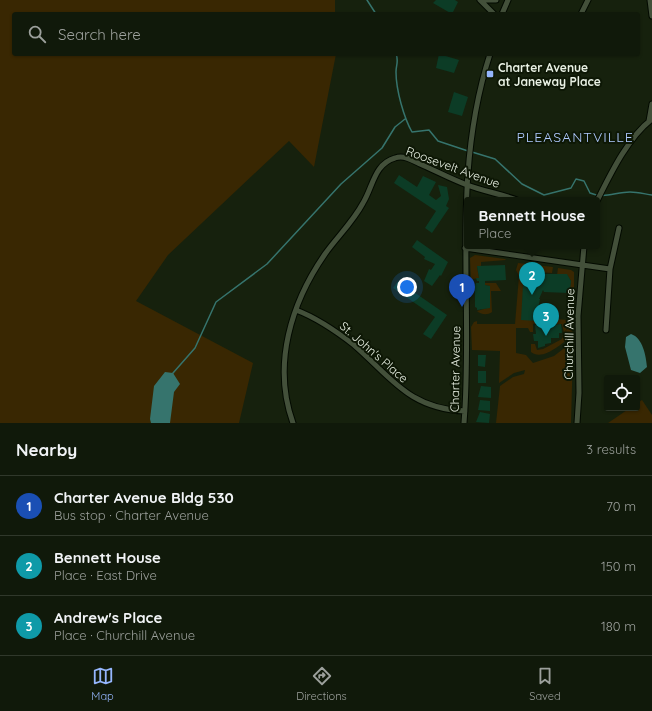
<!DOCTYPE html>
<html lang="en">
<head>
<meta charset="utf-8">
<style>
	:root { --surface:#10190a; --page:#192213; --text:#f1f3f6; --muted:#9ca09c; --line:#30382b; --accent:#95b6fd }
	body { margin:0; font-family:Quicksand,sans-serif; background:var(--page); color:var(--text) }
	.controls { position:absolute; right:12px; bottom:12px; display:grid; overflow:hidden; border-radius:4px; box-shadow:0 1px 3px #0004 }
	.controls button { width:36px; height:36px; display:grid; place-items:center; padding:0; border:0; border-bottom:1px solid var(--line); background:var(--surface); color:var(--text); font:20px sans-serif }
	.you { position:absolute; left:407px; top:287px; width:14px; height:14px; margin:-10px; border:3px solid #fff; border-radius:50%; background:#1a73e8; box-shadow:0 0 0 6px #1a73e833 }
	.badge { display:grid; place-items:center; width:26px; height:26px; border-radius:50%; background:var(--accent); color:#fff; font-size:13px; font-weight:700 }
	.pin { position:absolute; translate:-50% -33px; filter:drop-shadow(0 1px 2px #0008) }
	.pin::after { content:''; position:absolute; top:21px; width:14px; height:12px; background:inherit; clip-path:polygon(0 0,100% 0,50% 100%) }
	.popup { position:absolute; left:464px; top:197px; width:136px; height:52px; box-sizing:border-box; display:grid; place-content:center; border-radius:4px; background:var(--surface); filter:drop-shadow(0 1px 3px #0005); font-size:13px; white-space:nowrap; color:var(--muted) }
	.popup b { font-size:15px; color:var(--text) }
	.popup::after { content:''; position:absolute; left:50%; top:100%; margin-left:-8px; border:8px solid transparent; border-top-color:var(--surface) }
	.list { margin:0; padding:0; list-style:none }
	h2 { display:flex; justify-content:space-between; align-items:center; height:52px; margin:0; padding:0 16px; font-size:17px }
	h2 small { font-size:13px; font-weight:400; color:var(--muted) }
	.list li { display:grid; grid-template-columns:26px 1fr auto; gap:12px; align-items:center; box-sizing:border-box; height:60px; padding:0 16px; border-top:1px solid var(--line) }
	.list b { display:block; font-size:15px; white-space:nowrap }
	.list p { margin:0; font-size:13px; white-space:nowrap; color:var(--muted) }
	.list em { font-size:13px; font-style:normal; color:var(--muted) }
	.icon { flex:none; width:22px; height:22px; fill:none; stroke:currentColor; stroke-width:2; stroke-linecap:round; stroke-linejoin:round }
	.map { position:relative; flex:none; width:652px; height:423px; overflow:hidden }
	.search { position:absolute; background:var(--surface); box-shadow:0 1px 3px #0004; left:12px; right:12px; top:12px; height:44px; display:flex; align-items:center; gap:10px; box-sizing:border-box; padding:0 14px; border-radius:4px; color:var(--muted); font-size:15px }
	.sheet { height:232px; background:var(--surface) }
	nav { display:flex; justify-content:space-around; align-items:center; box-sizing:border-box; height:56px; border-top:1px solid var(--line); background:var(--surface); font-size:11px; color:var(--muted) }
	nav a { display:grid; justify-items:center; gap:2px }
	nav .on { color:var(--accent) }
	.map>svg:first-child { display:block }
	.green { fill:#392702 }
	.water { fill:#36746d }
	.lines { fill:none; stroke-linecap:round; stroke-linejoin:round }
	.stream { stroke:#36746d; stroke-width:1.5 }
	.building { fill:#0c3c26 }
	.street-casing { stroke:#030a00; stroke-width:7 }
	.street { stroke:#43503a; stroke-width:5 }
	.poi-dot { fill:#95b6fd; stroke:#0d1705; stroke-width:1.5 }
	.labels { text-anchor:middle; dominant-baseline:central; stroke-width:4; stroke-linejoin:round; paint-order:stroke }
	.poi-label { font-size:12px; font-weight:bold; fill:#e9f1e4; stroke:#0d1705; text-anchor:start }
	.street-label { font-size:12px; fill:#e9f1e4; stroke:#0d1705 }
	.quarter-label { font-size:14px; letter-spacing:1px; fill:#b0caff; stroke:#0d1705 }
</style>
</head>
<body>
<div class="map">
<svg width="652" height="423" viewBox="0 0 652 423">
	<rect width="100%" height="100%" fill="#16210d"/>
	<path class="green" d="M0 0H335V14H14V54H336L314 167 289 141 168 255 136 301 253 363 239 423H0Z
		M475 255 505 259 506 260 481 262V266H477L479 278 473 279 471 283 470 258Z
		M518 263 553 267 552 273 535 272 534 267 525 268 522 308 541 315V318L568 320 569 315 573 316V325H569L564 333 562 324 551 325V322L533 324V332H530L528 328H516V353L526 355 533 363 554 356 571 343 573 348 571 423H496L500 386 513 377 524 374 525 370 514 373 499 383 500 351 472 350 471 327 474 322 477 321V324H515L519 276 516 270Z
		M558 268 571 270 574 272V293H569L571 281 567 275H557Z
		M485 283H496L501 291H491L492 312C487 316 480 314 477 311L490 307V286L485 285Z
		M570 326 573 327 572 336C563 342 543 362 531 352V344H535L537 350 543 349 562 339 563 334Z
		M642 400 652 415V423H608L630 408H637V403Z"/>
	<path class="water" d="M631 334C643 338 646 356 647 367L640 373 631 370 625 347 626 337Z
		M165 372 173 373 180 384 174 392 170 423H151L150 419 154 386Z"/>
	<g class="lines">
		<path class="stream" d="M367 0 376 14
			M396 54C399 61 396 65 396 72 396 90 404 118 412 132L429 130 438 141 468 151
			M472 152 495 159 522 184 544 195 571 188 576 179 584 181 590 193C603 199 616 192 630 192 637 192 645 194 652 195
			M173 373 195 348 216 302 267 264 341 184 382 148 395 127 405 119"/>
	</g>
	<path class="building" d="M436 0H455L458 2 452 14 433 3Z
		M439 54 459 60 454 73 436 68Z
		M454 92 468 97 462 116 448 112Z
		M399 175 417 187 423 176 436 182 429 195 436 200 441 196 438 185 447 187 449 199 446 206 449 208 432 233 425 228 436 211 394 183Z
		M417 240 448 262 441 276 440 275 432 286 424 281 429 269 431 270 435 264 424 259 425 257 412 247Z
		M505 265 506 280 485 281V285L490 286V308L477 310V308L475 307V286L476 283H479V281H477L476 278H479L477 266Z
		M534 267 535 272 541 274H567L571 281 570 290 569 293 544 292 543 290 539 299H540L538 309 541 315 540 319 538 321 521 320 524 268Z
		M398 281 447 315 431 339 423 334 435 317 393 288Z
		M551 322V325L561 324 562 333H559V338H551V343L545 344V346L538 348V341H534L533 334H536L535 325H542V323Z
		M478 355H486L485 367 478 366Z
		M478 371H486V383H478Z
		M481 386 491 387V398L478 397Z
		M480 400 490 401V411L478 410Z
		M480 412 490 414 489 423 476 422Z"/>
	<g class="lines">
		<g class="street-casing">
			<path id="street" d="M480 0 494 14
				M482 0H496
				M650 0 652 16
				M502 14 508 0
				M581 14 588 0
				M649 121 652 104
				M597 201C610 175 628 137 652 119
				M465 248 610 269
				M296 310C317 318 336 331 354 345 391 377 409 409 465 411
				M606 330 610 269 619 228
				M293 423C272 365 291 303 325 254 337 237 353 222 363 203 373 187 374 164 395 158 404 155 412 160 420 164 436 171 451 179 467 185 483 191 501 194 517 200
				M464 423C474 298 450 178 490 54
				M577 423 579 393 578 316 584 246"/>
		</g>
		<use href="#street" class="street"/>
	</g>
	<rect class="poi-dot" x="486" y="70" width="8" height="8" rx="2"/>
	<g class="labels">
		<g class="poi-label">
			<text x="498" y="67">Charter Avenue<tspan x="498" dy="14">at Janeway Place</tspan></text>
		</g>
		<g class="street-label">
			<text transform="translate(453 167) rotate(20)">Roosevelt Avenue</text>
			<text transform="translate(569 334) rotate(-89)">Churchill Avenue</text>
			<text transform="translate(374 352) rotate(41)">St. John's Place</text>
			<text transform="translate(455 369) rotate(-89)">Charter Avenue</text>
		</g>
		<g class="quarter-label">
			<text x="575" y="137">PLEASANTVILLE</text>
		</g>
	</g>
</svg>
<div class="controls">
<button><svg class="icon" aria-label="locate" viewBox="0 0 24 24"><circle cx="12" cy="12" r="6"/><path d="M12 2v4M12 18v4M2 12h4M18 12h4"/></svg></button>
</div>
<div class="you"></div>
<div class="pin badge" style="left:462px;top:307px;background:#1a4fb4">1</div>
<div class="pin badge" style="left:532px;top:295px;background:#0f9aa8">2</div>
<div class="popup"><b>Bennett House</b>Place</div>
<div class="pin badge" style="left:546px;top:336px;background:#0f9aa8">3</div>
<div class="search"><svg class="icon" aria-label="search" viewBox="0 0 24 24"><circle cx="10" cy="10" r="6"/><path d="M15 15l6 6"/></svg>Search here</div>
</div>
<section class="sheet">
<h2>Nearby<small>3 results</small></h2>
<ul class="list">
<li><span class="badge" style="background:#1a4fb4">1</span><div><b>Charter Avenue Bldg 530</b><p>Bus stop · Charter Avenue</p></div><em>70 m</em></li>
<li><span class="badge" style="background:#0f9aa8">2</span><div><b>Bennett House</b><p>Place · East Drive</p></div><em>150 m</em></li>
<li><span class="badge" style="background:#0f9aa8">3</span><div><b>Andrew's Place</b><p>Place · Churchill Avenue</p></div><em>180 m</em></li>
</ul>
</section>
<nav>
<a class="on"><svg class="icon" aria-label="map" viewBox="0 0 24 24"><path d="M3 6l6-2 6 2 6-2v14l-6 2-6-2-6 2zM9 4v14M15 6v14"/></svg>Map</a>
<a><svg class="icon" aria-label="directions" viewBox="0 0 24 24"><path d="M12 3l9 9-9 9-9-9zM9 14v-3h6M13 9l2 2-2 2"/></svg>Directions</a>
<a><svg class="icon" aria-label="saved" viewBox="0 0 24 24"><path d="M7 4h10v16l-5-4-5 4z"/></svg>Saved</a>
</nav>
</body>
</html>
